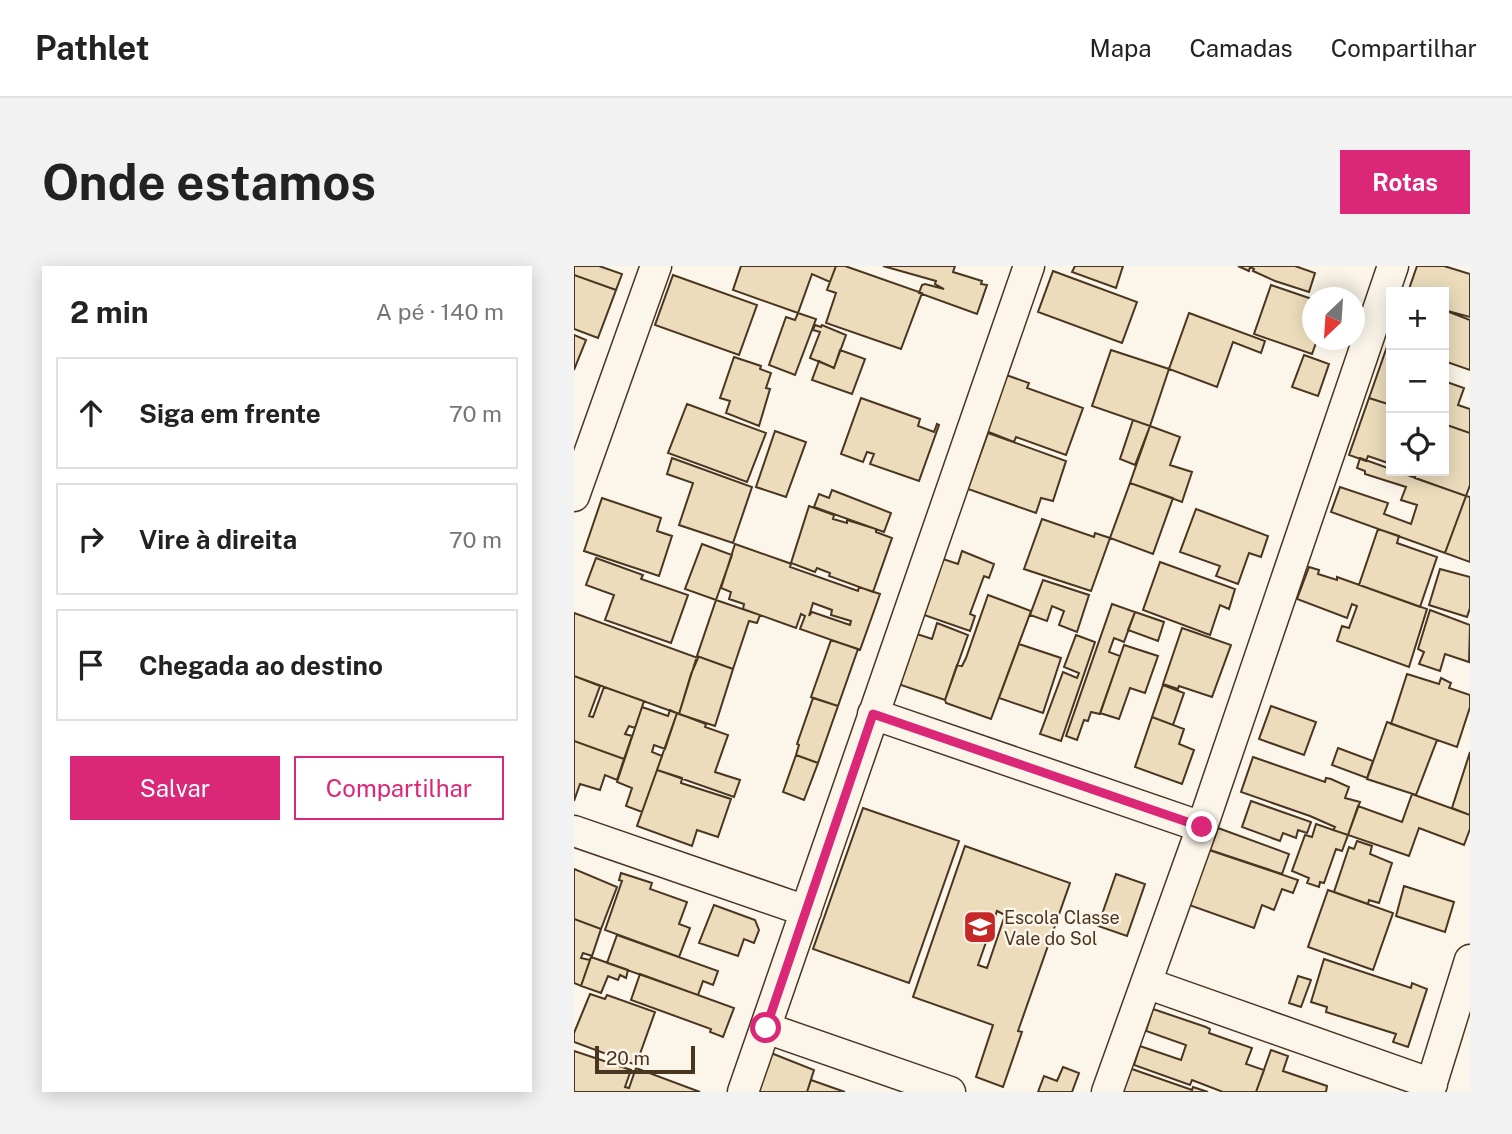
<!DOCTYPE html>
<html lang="pt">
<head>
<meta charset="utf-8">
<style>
	:root { --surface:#fff; --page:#f2f2f2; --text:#222; --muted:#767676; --line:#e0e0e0; --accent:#db2777 }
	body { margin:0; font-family:"Public Sans",sans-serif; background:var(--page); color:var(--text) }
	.controls { position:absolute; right:21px; top:21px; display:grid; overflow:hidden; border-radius:0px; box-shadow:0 4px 18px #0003 }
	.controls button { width:63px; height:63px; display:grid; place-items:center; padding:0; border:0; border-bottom:2px solid var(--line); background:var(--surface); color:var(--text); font:35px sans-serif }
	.compass { position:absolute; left:728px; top:21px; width:63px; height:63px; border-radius:50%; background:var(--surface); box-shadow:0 4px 18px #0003; rotate:205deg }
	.scale { position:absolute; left:21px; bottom:18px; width:100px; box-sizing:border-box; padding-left:7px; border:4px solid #4a3520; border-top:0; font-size:19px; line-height:24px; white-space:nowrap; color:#4a3520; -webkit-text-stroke:5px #fbf6e9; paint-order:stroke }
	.stop { position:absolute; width:21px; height:21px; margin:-16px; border:5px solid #db2777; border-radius:50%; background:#fff }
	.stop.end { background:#db2777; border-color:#fff; box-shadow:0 2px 7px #0008 }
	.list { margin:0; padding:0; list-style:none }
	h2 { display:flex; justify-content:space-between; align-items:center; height:91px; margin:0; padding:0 28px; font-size:30px }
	h2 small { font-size:23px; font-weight:400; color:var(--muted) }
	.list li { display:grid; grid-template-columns:46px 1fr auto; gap:21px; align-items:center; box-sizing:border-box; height:112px; margin:0 14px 14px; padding:0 14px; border:2px solid var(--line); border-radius:0px }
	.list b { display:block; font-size:26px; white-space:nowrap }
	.list em { font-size:23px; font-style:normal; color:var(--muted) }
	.actions { display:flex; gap:14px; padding:21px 28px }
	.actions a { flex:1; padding:16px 0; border:2px solid var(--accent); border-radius:0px; text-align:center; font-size:24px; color:var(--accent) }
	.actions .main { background:var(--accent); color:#fff }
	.icon { flex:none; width:38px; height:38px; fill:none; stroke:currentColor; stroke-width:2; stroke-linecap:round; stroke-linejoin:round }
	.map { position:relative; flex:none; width:896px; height:826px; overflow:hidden; border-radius:0px }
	header { display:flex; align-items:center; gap:42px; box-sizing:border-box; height:98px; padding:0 35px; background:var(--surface); border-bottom:2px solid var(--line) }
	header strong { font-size:33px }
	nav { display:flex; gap:38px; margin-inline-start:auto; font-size:24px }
	.intro { display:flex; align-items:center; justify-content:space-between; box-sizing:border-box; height:168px; padding:0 42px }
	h1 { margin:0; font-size:49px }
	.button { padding:18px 32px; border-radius:0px; background:var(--accent); color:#fff; font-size:24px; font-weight:700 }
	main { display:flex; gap:42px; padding:0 42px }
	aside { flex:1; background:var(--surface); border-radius:0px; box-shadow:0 4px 18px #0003 }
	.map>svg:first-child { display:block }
	.building { fill:#ecdcbc; stroke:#4a3520; stroke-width:2; fill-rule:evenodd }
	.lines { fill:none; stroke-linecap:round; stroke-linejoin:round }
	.minor-casing { stroke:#4a3520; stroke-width:33 }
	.minor { stroke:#fbf6e9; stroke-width:30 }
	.route { stroke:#db2777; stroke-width:9 }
	.labels { text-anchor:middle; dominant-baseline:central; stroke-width:5; stroke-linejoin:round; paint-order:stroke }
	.poi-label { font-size:18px; fill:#4a3520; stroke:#fbf6e9; text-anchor:start }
</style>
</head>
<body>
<header>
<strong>Pathlet</strong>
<nav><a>Mapa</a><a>Camadas</a><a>Compartilhar</a></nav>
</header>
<div class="intro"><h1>Onde estamos</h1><a class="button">Rotas</a></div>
<main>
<aside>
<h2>2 min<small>A pé · 140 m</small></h2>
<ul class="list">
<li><svg class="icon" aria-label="ahead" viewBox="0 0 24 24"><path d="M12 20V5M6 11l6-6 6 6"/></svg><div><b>Siga em frente</b></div><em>70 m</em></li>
<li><svg class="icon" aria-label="right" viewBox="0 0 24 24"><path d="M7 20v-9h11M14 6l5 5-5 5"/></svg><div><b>Vire à direita</b></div><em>70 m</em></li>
<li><svg class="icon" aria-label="arrive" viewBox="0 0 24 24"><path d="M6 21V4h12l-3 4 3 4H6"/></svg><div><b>Chegada ao destino</b></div></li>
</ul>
<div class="actions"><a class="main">Salvar</a><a>Compartilhar</a></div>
</aside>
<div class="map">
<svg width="896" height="826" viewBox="0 0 896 826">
	<rect width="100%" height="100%" fill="#fbf6e9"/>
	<path class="building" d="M0 0H25L48 8 42 24 0 9Z
		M167 0H262L256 16 238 8 224 47 159 24Z
		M262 0H271L348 27 327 83 252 57 262 27 253 24Z
		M309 0H381L379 6 408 15 407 18 413 19 403 48 345 27 348 19 351 18 370 23 361 18 362 15Z
		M501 0H549L542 22 498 6Z
		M664 0H721L741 7 735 26 701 15 679 5 680 3 676 1 675 5Z
		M843 0H870L896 8V51L870 44V26H834Z
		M479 5 563 36 548 77 464 46Z
		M0 9 42 24 24 72 0 63Z
		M99 9 183 39 165 89 81 59Z
		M697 19 738 33V74H743L738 88 680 68Z
		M870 44 896 54V104L870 95Z
		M224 47 242 53 221 109 195 99 212 51 221 54Z
		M615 47 691 75 687 87 659 76 643 121 595 103Z
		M241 59 247 61 248 59 272 69 260 102 236 92 246 66 239 64Z
		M0 69 12 74 0 104Z
		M815 75 817 76V139L795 132Z
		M266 84 291 93 278 128 238 114 245 95 260 102Z
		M537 84 595 103 576 160 518 140Z
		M730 89 755 98 744 130 718 121Z
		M160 91 187 100 186 103 197 107 192 122 196 123 185 160 152 147 156 135 146 132Z
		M432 109 455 117 453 122 509 142 492 189 442 171 440 176 412 165Z
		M870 115 890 122 884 139 896 143V167L870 158Z
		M287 132 346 153 344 160 360 166 363 158 365 159 345 215 296 198 300 188 293 186 289 196 267 188Z
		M795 132 817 139V198L794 190 792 195 775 189Z
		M113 138 192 167 173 216 94 187Z
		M559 154 576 160 561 199 546 193Z
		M870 158 896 167V219L892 230 841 212 842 207 836 205H870Z
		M576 160 606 171 596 199 618 206 608 236 556 217Z
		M201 165 232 176 212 231 182 221Z
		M414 167 492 195 479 235 467 232 462 247 394 223Z
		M98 192 178 221 159 277 105 259 119 217 93 208Z
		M786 192 892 230 871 287 757 246 766 221 814 237 810 248 837 258 843 239 827 234 832 221 791 208V205L783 202Z
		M556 217 599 232 579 288 536 272Z
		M258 224 317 247 310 266 240 241 245 228 255 232Z
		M892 230 896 231V296L871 287Z
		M28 232 87 252 83 265 98 270 85 310 10 285Z
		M235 240 260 249 259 253 273 257V254L302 263V266L318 272 299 326 255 310 256 307 243 302 241 306 217 297Z
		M622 243 694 270 687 291 675 287 664 318 642 310 646 300 606 286Z
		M468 253 520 271 521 267 536 272 517 325 450 303Z
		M804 263 825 270 823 277 863 291 846 341 785 319Z
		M128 278 158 289 142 334 111 323Z
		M161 278 215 297 217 298 216 301 284 325 285 321 306 328 286 384 226 363 231 350 227 348 222 362 169 343 170 338 155 333 157 326 147 322ZM239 337 258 344 257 349 277 355 276 359 238 346 235 350Z
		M388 285 420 298 415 312 410 310 396 348 401 350 396 365 350 349 369 293 384 298Z
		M22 292 69 309 67 313 114 329 97 377 31 354 40 329 12 319Z
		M586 296 661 323 655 343 646 339 636 369 569 344Z
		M735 301 745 304 744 308 763 314V311L853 343 835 401 763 375 768 360 775 362 783 340 778 338 773 352 723 333Z
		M866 303 896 311V342L893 351 855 339Z
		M469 314 515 329 503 366 485 359 490 345 478 340 473 355 456 349Z
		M414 329 457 345 417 453 372 437 371 434 383 399 388 400 392 392Z
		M142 334 186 349 183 357 175 355 159 403 123 390Z
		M538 338 561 346 550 376 540 372 535 386 546 390 526 448 517 446 514 455 510 454 503 474 492 470Z
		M856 344 896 359 895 396 871 388 866 405 845 398 850 386 844 383Z
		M561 346 590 356 584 375 554 364Z
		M0 347 124 392 117 408 105 448 0 410Z
		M363 357 394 369 371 434 324 418 343 368 358 373Z
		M608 362 657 379 638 431 605 420 604 423 589 418Z
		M502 369 521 376 487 475 466 468 489 406 503 412 505 407 490 401Z
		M257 374 284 383 264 440 237 431Z
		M445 378 487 392 469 447 425 432Z
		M550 379 584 390 571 427 556 422 545 453 526 447Z
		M123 390 159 403 141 460 105 448Z
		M833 408 865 418 867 412 877 417 875 422 896 429V441L883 481 817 458Z
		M0 410 26 420 15 450 19 451 30 421 70 435 61 462 55 460 51 468 58 470 50 493 0 475Z
		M589 419 610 427 599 459 578 451Z
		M239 432 264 440 244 497 222 489 225 479 223 478Z
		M697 440 742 456 730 489 685 473Z
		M68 441 94 450 96 444 103 447 91 483 80 479 78 486 88 490 68 546 52 540 58 522 43 516Z
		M103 447 132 458 131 461 154 469 141 506 166 514 160 531 83 504Z
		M578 451 610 463 605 478 620 484 608 518 561 501Z
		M813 456 863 474 842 529 793 513Z
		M0 475 50 493 43 514 31 509 26 524 6 518 0 535Z
		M764 482 799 495 793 512 758 499Z
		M896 486V549L878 542Z
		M222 489 244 497 230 534 209 526Z
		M679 491 751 516 752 512 757 513 775 521 771 532 786 536 774 569 759 564 761 561 736 550 667 526Z
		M83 504 108 512 107 517 157 533 144 571 123 564 118 580 63 560Z
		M838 528 896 549V563L890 579 845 562 835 590 774 569 784 540 828 556Z
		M677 535 737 556 733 567 724 564 722 572 709 567 706 575 668 561Z
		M289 542 385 575 335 717 239 683Z
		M742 558 774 569 768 585 762 583 750 617 746 616 745 621 733 617 735 612 718 605 731 569 738 571Z
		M644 562 715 588 708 608 636 584Z
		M783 575 798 580 796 588 818 597 805 637 795 634 794 638 760 626 775 581 780 583Z
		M391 580 496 617 444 765 448 766 429 821 402 811 419 759 339 731ZM423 645 431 649 413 702 404 699Z
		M635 584 724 614 719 627 708 623 700 644 688 639 680 662 615 639Z
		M0 603 43 621 27 663 0 653Z
		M47 607 78 617 76 623 113 636 105 658 116 662 105 691 31 664 48 615 45 614Z
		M542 608 571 618 553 670 524 660Z
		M830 620 880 636 871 666 822 650Z
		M754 624 819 647 799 704 734 681Z
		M140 639 181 654 185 664 180 677 170 673 164 690 125 677Z
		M0 653 27 663 18 690 9 687 7 692 16 694 7 720 0 717Z
		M43 669 144 705 139 719 129 715 124 729 33 697Z
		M17 691 54 704 52 712 46 709 44 714 34 710 27 727 7 720Z
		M750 693 837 722 838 717 853 723 834 781 819 776 822 768 752 746 753 741 737 736Z
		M66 708 160 742 149 771 136 766 137 763 57 734Z
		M724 710 737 714 727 741 715 737Z
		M16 728 31 733 33 729 81 746 62 799 0 776V767Z
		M579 743 632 761 636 763 635 767 678 782 672 798 690 804 682 826H649L618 814 616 819 560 799 566 780 607 794 612 779 572 765Z
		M697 784 714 790 709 805 753 820 752 826H682Z
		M0 785 57 804 51 821 55 822 62 802 126 826H0Z
		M192 785 240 804 233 826H178Z
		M489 801 505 807 498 826H464L470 810 483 815Z
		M555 802 618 824 619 821 634 826H546Z
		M237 814 271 826H233Z"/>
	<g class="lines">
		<g class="minor-casing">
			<path id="minor" d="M0 230 82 0
				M299 448 628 561
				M0 565 232 645
				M572 717 858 818
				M192 762 376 826
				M169 826 455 0
				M533 826 628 561 819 0
				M855 826 896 694"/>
		</g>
		<use href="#minor" class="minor"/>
	</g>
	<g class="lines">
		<path class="route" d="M192 762 299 448 628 561"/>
	</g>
	<defs>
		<g id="school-square" transform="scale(1.75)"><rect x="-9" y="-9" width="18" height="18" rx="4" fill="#c62828" stroke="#fbf6e9"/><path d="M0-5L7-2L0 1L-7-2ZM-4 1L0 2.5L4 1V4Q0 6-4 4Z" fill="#fff"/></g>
	</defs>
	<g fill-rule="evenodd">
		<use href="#school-square" x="406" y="661"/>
	</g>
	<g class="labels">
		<g class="poi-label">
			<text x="430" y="651">Escola Classe<tspan x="430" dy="21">Vale do Sol</tspan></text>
		</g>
	</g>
</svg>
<div class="controls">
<button>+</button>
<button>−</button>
<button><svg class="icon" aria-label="locate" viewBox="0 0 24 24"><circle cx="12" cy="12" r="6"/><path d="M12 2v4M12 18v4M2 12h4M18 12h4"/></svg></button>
</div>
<svg class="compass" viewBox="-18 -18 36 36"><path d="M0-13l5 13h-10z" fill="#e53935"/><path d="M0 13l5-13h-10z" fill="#767676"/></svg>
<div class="scale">20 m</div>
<div class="stop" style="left:192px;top:762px"></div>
<div class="stop end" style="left:628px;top:561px"></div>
</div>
</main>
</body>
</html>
